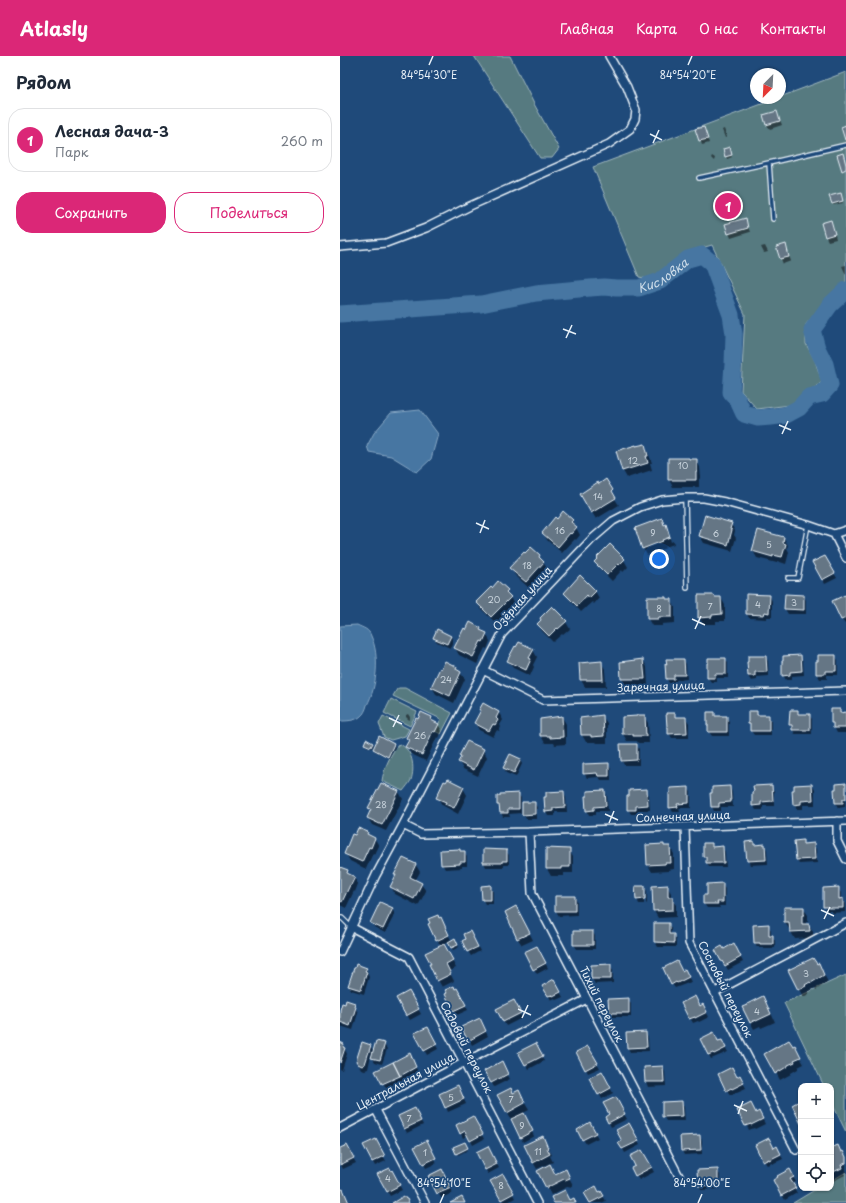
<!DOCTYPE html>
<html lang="ru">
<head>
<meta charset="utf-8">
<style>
	:root { --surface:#fff; --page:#f2f2f3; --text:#1f2937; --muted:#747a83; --line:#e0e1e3; --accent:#db2777 }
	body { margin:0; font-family:"Playpen Sans",sans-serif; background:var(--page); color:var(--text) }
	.controls { position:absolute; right:12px; bottom:12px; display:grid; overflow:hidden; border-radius:8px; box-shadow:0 1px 3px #0004 }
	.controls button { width:36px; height:36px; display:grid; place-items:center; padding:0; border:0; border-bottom:1px solid var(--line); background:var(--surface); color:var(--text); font:20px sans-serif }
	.compass { position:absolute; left:410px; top:12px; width:36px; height:36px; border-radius:50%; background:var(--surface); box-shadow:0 1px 3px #0004; rotate:204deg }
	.you { position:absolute; left:319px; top:503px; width:14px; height:14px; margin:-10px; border:3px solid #fff; border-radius:50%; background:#1a73e8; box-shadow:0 0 0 6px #1a73e833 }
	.badge { display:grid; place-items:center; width:26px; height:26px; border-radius:50%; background:var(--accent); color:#fff; font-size:13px; font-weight:700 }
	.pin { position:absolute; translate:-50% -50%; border:2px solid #fff; box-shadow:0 1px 4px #0006 }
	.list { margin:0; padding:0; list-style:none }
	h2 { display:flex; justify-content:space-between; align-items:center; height:52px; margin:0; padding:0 16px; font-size:17px }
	h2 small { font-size:13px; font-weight:400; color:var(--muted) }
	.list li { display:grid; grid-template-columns:26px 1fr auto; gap:12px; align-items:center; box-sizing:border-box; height:64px; margin:0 8px 8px; padding:0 8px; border:1px solid var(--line); border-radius:16px }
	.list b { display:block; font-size:15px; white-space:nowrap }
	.list p { margin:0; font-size:13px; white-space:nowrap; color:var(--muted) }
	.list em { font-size:13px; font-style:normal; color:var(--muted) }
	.actions { display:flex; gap:8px; padding:12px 16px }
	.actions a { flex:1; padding:9px 0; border:1px solid var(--accent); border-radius:16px; text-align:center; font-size:14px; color:var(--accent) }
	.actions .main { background:var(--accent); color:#fff }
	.icon { flex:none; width:22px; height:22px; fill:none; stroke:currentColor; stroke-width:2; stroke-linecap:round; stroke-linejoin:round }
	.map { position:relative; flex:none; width:506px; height:1147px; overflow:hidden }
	header { display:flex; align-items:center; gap:24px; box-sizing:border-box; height:56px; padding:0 20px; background:var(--accent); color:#fff }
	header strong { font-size:19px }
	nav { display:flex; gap:22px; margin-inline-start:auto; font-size:14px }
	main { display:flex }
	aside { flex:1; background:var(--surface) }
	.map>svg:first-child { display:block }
	.green { fill:#567a80; stroke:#9fb6bc }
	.water { fill:#4676a2; stroke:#87a7c4 }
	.shadow { fill:#0007 }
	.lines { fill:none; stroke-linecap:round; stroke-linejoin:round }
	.river { stroke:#4676a2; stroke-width:17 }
	.building { fill:#657685; stroke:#e8f1f8 }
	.lane-casing { stroke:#e8f1f8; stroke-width:6 }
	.street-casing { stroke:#e8f1f8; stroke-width:10 }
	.lane { stroke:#1f4a7a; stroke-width:3.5 }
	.street { stroke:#1f4a7a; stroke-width:7 }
	.ticks { fill:none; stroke:#e8f1f8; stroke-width:1.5 }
	.labels { text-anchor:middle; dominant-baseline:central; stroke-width:3.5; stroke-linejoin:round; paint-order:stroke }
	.number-label { font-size:9px; fill:#c7d2db }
	.street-label { font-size:11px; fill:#e8f1f8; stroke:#1f4a7a }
	.water-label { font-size:12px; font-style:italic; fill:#d0dfeb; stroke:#1f4a7a }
	.ticks-label { font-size:10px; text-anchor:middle; fill:#e8f1f8; stroke:#1f4a7a; stroke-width:3.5; stroke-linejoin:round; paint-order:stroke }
</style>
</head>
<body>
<header>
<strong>Atlasly</strong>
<nav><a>Главная</a><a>Карта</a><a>О нас</a><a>Контакты</a></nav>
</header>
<main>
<aside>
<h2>Рядом<small></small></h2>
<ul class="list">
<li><span class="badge">1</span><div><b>Лесная дача-3</b><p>Парк</p></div><em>260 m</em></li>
</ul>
<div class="actions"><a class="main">Сохранить</a><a>Поделиться</a></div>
</aside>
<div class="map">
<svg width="506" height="1147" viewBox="0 0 506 1147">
	<rect width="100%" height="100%" fill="#1f4a7a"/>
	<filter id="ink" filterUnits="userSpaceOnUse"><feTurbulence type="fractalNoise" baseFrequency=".025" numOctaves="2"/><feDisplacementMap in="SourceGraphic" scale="8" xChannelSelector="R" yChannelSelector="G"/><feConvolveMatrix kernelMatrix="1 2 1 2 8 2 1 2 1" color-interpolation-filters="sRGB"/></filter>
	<g filter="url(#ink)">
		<path class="green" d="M134 0H170L194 48 219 93 212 102H200Z
			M506 16V226L494 236 466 268V288L475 305 482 326 450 349 417 353 401 335 405 258 372 189 348 196 313 224 299 221 253 111 438 42H440V41Z
			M59 632H65L112 657 101 678 95 675 101 663 53 640 57 633Z
			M51 643 77 656 70 670 44 657Z
			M43 660 69 673 65 680 51 684 44 681 39 668Z
			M59 688C73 693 75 712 71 724 69 728 66 731 63 735L42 725C43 714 52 695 59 688Z
			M506 919V1076L491 1045V1030H484L444 947Z
			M506 1116V1147H453L478 1132H491V1125Z"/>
		<path class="water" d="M80 354 98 378 91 403 77 416 51 400 29 396 27 390 34 377 51 357Z
			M17 569C23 572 29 573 31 580 40 599 37 631 27 649 26 653 24 658 21 660 16 665 6 665 0 665V570Z"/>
		<path class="shadow" d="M437 56 442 69 430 73 427 69Z
			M364 72 369 87 362 89 357 74Z
			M384 73 387 81 385 82 382 74Z
			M384 94H390L392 101 387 103Z
			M372 100 375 102 374 105 371 102Z
			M501 140 503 147 494 149 492 148Z
			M405 163 410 176 391 182 389 177Z
			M482 168 493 170 496 183 488 185 486 181Z
			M445 189 451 205 443 208 441 203 437 191Z
			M425 190 428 196 424 197 421 191Z
			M506 209V219L502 210Z
			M304 389 308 396 312 407H310L312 414 287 422 283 415 296 391Z
			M329 403 356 404 360 411 361 422 359 423V431H333L329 424Z
			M266 425 276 442 275 443 279 449 256 463 241 438Z
			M217 464H232L240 479 236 484 235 483 222 497 207 484 203 477Z
			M321 464 329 476H328L331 486 333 485 334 488 325 491 326 492 307 499 303 492Z
			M391 468 395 475 394 479 396 482 392 495 364 487 360 480Z
			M444 482 448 489 447 492 449 496 446 508 437 505V507L417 502 413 495Z
			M270 489 284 504 288 511 283 516 282 514 272 525 260 513 256 506Z
			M199 500 208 514 190 533 175 519 171 512Z
			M484 501 497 522 485 528 474 507Z
			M152 533 167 535 174 549 156 567 141 553 137 546Z
			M255 535 259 542 254 548 252 546 241 556 230 544 226 537Z
			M446 539 464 540 466 544V558H448L445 553Z
			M430 540 432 545V561H427V563L409 562 407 558Z
			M326 542 327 544H331L335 551V567L322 568V570H312L308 563Z
			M375 542H381L385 549V565H376V568H363L359 561Z
			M506 542V567L505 568 502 564Z
			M226 566 230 573 223 579 222 578 213 586 202 575 198 568Z
			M140 572 142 576 146 578 150 585 147 593 145 592 137 608 119 599 115 592 126 575Z
			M111 580 113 585 110 592 97 586 94 582Z
			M193 594 197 601 193 609 194 611 190 620 173 612 168 605Z
			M460 600 463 605 464 619 452 620V624H446L443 619Z
			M495 600 498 604V619H487V623H480L477 618V606Z
			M426 601 428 605 429 620 417 621V624L411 625 408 620V607Z
			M385 603 388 607V622H377V626H371L368 622Z
			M303 604 307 611 308 630H286L282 623 281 606Z
			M344 604 346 608 347 623 336 624V627H329L327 623Z
			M261 606 265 613 266 631H245L241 624Z
			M116 611 125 623 114 647 96 638 92 631Z
			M141 654 159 657 163 664 160 669 161 671 159 675 157 674 153 681 139 674 135 667 141 655Z
			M499 654 501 657H506V677H497L492 667Z
			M458 655 460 659H469L472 663V678H455L450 669Z
			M416 656 418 660H428L431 664V679H414L411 675V670L409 668Z
			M82 657 92 662 94 667 98 668 102 675 99 682 97 681 86 705 71 698 67 691 69 686 67 682Z
			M368 657H374L377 661H386L389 665V680H372L369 676V672L368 669Z
			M68 658 70 661V664L68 663 66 661V659Z
			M334 658 336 662H346L349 667V682H332L329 677V673L328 670Z
			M262 660 267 667V687H256L255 686H246L242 679 241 663Z
			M304 660 308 667 309 687H298L297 685H287L283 678V662Z
			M222 661 226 668V688L215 689 214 687H205L201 680V664Z
			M40 682 54 689 55 691 49 702 35 695 34 693Z
			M33 687 34 689 32 692 26 690 25 688Z
			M296 689 299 693V709H284L282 705Z
			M143 694 147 701 138 720 123 713 119 706 121 702 120 700Z
			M180 704 182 708 176 721 166 717 164 712Z
			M268 708 271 713V724H261L259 721 247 722 244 717Z
			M41 728 59 736 63 743 46 775 32 769 28 762 31 754 30 752Z
			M107 728 123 732 127 739 118 758 102 749 98 742Z
			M506 728 505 751 498 752 496 747 495 734Z
			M472 729 475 734V749H463V753H457L454 749Z
			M431 730 434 735V750H423V754H416L413 749Z
			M390 731 392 736 393 751H381V755H374L372 751Z
			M348 732 351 736V752H339L340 756H333L330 751Z
			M306 734 309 739 310 754H298V758H291L288 753Z
			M265 735 267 740 268 755H256V759H249L247 754Z
			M224 736 226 741 227 756H215V760H208L206 756Z
			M178 738 181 742V757L169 758 170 761H163L158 749V741Z
			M194 747 197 751V763H186L183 758Z
			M27 777 29 780 35 783 39 790 35 798 33 797 26 813 10 805 6 798 16 781Z
			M462 785 464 789 473 788 476 793 477 807 459 808 457 804Z
			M413 786 415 790 425 789 427 794 428 808 410 809 408 804Z
			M372 788 374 792 383 791 385 796 386 811H369L364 801Z
			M325 791H330L334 798V813L328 814V815L312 816 308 809Z
			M207 793 229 794 233 801V817H224V820H211L207 813Z
			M166 795 169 799V809H164V811H146L144 807Z
			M120 796H124L127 801V810H122V812L105 813 102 808Z
			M63 803 76 809 80 816 75 825 81 828 86 835 78 850 55 838 51 831 56 820V818Z
			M0 812 7 815 10 819 14 821 18 828 15 836 14 835 6 852 0 849Z
			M382 828 385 833V850H379L380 852H367L364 848 368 840Z
			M150 830 153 835V848H145L143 844Z
			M327 830 331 837V842L336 849V861L318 862 314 855Z
			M304 831 307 835V847L306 848V834H304V848H299L297 843Z
			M498 832 501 837V843H502L505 848V856L492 857 491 855H487L484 850Z
			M216 841H235L237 846V859L219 860 216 855Z
			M463 852 468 859V866H466V869H469L473 876V882L455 883 451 876 450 873H449L445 866Z
			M52 853 55 858 45 877 34 871 32 867Z
			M180 858 193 884 182 889 178 883Z
			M103 867 111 884 103 888 116 912 109 915 114 925 102 931 98 924 92 908 101 891 89 869Z
			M315 868H328L331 872V879H333L336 884V891H318L315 886Z
			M428 869 431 874V880H432L435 884V892H423V891H417L415 886Z
			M253 876 255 880V893H237L234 889Z
			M132 880 140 895 131 900 128 895 126 884Z
			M115 884 119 891 113 894 109 887Z
			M394 889 403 906 388 914 385 909H384L376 894H383Z
			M196 891 208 912 197 918 185 897Z
			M270 909 273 914V927L255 928 252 923V910Z
			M26 912 28 917V919L29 921 24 938 11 934 9 930Z
			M345 914 351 926 335 932 332 928 341 916Z
			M450 915H482L488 926 476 934 475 932 468 936 469 938 463 941Z
			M214 925 223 941 216 944 215 942 211 944 203 930Z
			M115 934 119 937 128 954 117 959 106 938Z
			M69 936 81 958 70 964 58 942Z
			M288 943 291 948V961H272L270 957Z
			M174 946 182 962 166 970 157 954Z
			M342 947 360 951 363 949 369 961 359 966 358 965 353 967Z
			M14 948 18 957 13 974 0 970V957Z
			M427 948 435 966 421 972 420 970 414 973 410 966Z
			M139 963 148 980 132 989 123 972Z
			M87 972 98 993 87 999 76 978Z
			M306 977 308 982 309 995 290 996 288 992Z
			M381 985 388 996 371 1003 369 999 378 987Z
			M0 987 3 988 7 998 2 1014 0 1013Z
			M44 988 47 993 42 1008 35 1006 31 999 28 1013 25 1014 21 1013 17 1005 30 989 34 996Z
			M248 991 260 1012 248 1017 246 1013Z
			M454 991 464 1008 458 1011V1013L451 1017V1018L440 1024 426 998Z
			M198 992 204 1005 189 1013 180 996Z
			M72 1003 78 1016 46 1032 37 1015Z
			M161 1007 170 1023 154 1031 145 1015Z
			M323 1011 325 1016 326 1030 308 1031 306 1026 305 1012Z
			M262 1016 273 1037 262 1043 251 1022Z
			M400 1021 406 1032 390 1039 387 1034 397 1022Z
			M120 1034 126 1048 108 1056 106 1051Z
			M178 1036 189 1054 183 1057 194 1080 183 1086 167 1056 173 1038Z
			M275 1042 287 1063 271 1071 266 1061 270 1059Z
			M342 1046 344 1051 345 1065H326L323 1060Z
			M399 1054 416 1058 419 1056 425 1068 415 1073 414 1072 409 1074Z
			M77 1057 83 1069 67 1077 59 1061Z
			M133 1062 144 1083 133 1089 128 1079 123 1082 117 1070Z
			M250 1068 258 1082 246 1088 238 1074Z
			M289 1068 300 1089 285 1097 280 1087 283 1085Z
			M359 1080 362 1084V1098L344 1099 342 1095Z
			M35 1084 46 1105 35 1110 24 1090Z
			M125 1087 128 1094 118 1099 115 1092Z
			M206 1088 212 1099 210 1100 213 1106 197 1113 193 1106Z
			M6 1090 16 1107 3 1113 0 1107V1093Z
			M89 1090 97 1107 86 1112 75 1091Z
			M148 1091 159 1112 148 1118 137 1097Z
			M434 1093 439 1096 443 1103 432 1108V1107L427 1109 424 1105Z
			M491 1093 501 1097 506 1102V1116L504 1117 505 1119 491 1126Z
			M302 1095 314 1116 299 1124 293 1113 296 1111Z
			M225 1114 233 1129 230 1131 229 1130 211 1139 199 1115 215 1119Z
			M377 1114 380 1119V1133L361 1134 359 1129Z
			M449 1114 456 1126 452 1128 457 1137 445 1144 434 1124Z
			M52 1116 62 1134 50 1140 38 1119Z
			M104 1119 113 1137 101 1142 90 1120Z
			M163 1119 175 1142 166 1147H164L151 1125Z
			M261 1136 266 1145 261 1147H251L246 1137 259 1138Z"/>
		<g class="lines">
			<path class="river" id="s1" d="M0 258 141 248 196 237 250 232 264 231 276 232H299L320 225 348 203 362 199 372 207 391 259 394 278 393 308 391 336 398 345 404 358 418 362 431 361 446 359 459 352 469 341 482 338 490 329 485 308 477 292 472 274 490 249 506 234"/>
		</g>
		<path class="building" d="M437 55 440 65 426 69 423 59Z
			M506 69V84H505L501 71Z
			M364 71 368 83 359 85 355 73Z
			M390 91 392 99 385 101 383 93Z
			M503 97 506 109V113L502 115 497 99Z
			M501 137 503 145 492 148 489 140Z
			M406 162 408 172 388 178 385 168Z
			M491 164 495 178 485 181 481 167Z
			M446 188 449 201 440 203 436 191Z
			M305 388 308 400H306L308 407 282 415 276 395 296 389V390Z
			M328 402H349V403H357V416H356V424H328Z
			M266 423 273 434 272 435 276 442 251 457 240 438 258 426 259 428Z
			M223 455 233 464 231 466 237 471 231 478 230 477 218 491 202 477 215 461 217 463Z
			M365 459 392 467 390 473 392 474 388 489 359 480Z
			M322 462 324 469 326 468 330 481 322 484 323 485 302 493 295 472Z
			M418 474 444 481 443 487 446 488 442 501 433 499V501L412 495Z
			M270 488 285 503 279 509 278 508 267 519 254 506 258 502 257 501Z
			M191 491 200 499 199 501 204 506 186 526 169 512 184 496 185 497Z
			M485 500 495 517 482 524 472 506Z
			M240 519 256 535 249 542 247 539 237 550 224 537Z
			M158 525 168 534 166 536 171 541 151 561 136 546 151 531 152 532Z
			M406 538 430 539 429 557 425 556 424 559 406 558Z
			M445 538 464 539V554L444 553Z
			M358 539H374L375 541H381L382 558 372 559V561L358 562Z
			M505 539 506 541V562L501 564 492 545Z
			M307 541H326V543H332V561H319L318 563H307Z
			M212 550 227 565 218 573 217 572 209 580 197 568 201 564 200 562Z
			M130 566 141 572 140 574 147 577 143 586 141 585 133 601 114 592 124 572 126 574Z
			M97 573 111 580 107 588 93 582Z
			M179 586 194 593 189 602 191 603 186 614 167 605 175 590 176 591Z
			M461 599 462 615 450 616V619L442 620V605H443V600Z
			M478 599H496V615H485V618H476V605H478Z
			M408 600H426L427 616H415V620H408L407 606H408Z
			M368 602H386V618H375V622H367V607H368Z
			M303 603 305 623H281L280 606Z
			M326 603H344L345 619H334V623H326L325 608 327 609Z
			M105 605 117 611 116 613 121 616 110 640 91 631 100 612 101 613Z
			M262 605 263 624H240L239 607Z
			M143 647 159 656 156 662 158 664 155 669 153 668 149 675 134 667 141 654H139Z
			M491 653H500V657L506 656V672H493V667H491Z
			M450 654H458V658H470V674H452V669H449Z
			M408 655H417V659H429V675H410V668H408Z
			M81 656 92 661 91 664 99 668 95 676 93 675 82 699 65 691 69 684 66 682 76 662 78 663Z
			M367 656H375V660H387V676H368V669H367Z
			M326 657H335V661H346L347 677 328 678V671H327Z
			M263 659 264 680 251 681V679H241L240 662Z
			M297 659H305L306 680H293V678H282V661L297 660Z
			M222 660 223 681 210 682V680H200V663Z
			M39 680 54 688 48 701 33 693Z
			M26 683 33 687 31 691 24 688Z
			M127 685 144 693 134 714 118 706 121 701 119 700Z
			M280 688H297V704L281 705Z
			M170 698 181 703 174 717 163 712Z
			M269 707V720H258L257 717 243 718V708Z
			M108 723 124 731 114 752 105 748 106 746 96 742 104 725 106 726Z
			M41 727 59 735 42 769 27 762 31 753 28 752Z
			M506 727V743H503V747H495L494 733H496V728Z
			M472 728 473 744 461 745V748L453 749 452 734H454V729Z
			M432 729 433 745 421 746V749L412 750V736L414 735 413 730Z
			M390 730 391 746 379 747V751H371L370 737H372V731Z
			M349 731V747L337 748 338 751 329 752V737H330V732Z
			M307 733 308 749 296 750V754H287V740H289V734Z
			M265 734 266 750 254 751V754L246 755 245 740H247V735Z
			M224 735 225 751 213 752V755L205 756 204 741H206V736Z
			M179 737V753H168V757H160L159 749H157V740H160V738Z
			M182 746H195V758L182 759Z
			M18 772 28 776 27 778 35 782 31 792 29 791 22 806 4 798 12 778 15 779Z
			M463 784V788L474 787 475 803 456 804 454 785Z
			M414 785V789L425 788 426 804 407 805 405 786Z
			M363 787H372V791L383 790 384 807H366V801H363Z
			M324 788V790H330L331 807H325V808L307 809 306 789Z
			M206 792 230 793V811H221V813H206Z
			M120 793V795H125V806H120V808L101 809 100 794Z
			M143 793 167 794V805H162V807H143Z
			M63 802 76 808 70 821 82 827 74 843 50 831 56 819H54Z
			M0 811 8 814 7 817 15 821 11 829H10L2 846 0 845Z
			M383 827V846H377L378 848H363V839H367V828Z
			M151 829V844H142L141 830Z
			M328 829V841H333V854L313 855 312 830Z
			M295 830H305V843L296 844Z
			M499 831V843L503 842V852H488V851H483V832Z
			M215 840H235V855H215Z
			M40 846 53 852 43 873 30 867Z
			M176 850 190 877 177 883 165 856Z
			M444 851H464V859H462V868H469L470 875 450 876 449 866H444Z
			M98 859 99 862 101 861 109 879 96 885 88 868 90 867 88 863Z
			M314 867H329V878H334V887L314 886Z
			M429 868V879H433V888H420V887H414L413 869Z
			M130 875 138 891 127 896 122 885 125 883 123 878Z
			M233 875H253V889H233Z
			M115 882 118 889 111 892 108 886Z
			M394 887 401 901 385 910 382 905H381L375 894 382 890 384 893Z
			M104 888 113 904 106 908 111 918 97 925 89 908H91L85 897Z
			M197 890 206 907 193 914 184 896Z
			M473 902 477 908 479 907 484 919 471 927 470 926 465 929 466 930 458 934 448 914Z
			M337 905 342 915 345 913 349 921 337 927 336 926 331 929 323 912Z
			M16 908 27 912 25 915 27 916 21 934 8 930 14 912H15Z
			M271 908V923H251V909Z
			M214 923 221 936 213 940 212 939 208 940 202 930Z
			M114 930 115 933 117 932 126 949 113 955 105 938 107 937 105 934Z
			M69 935 79 953 66 960 56 942Z
			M355 940 360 950 363 948 367 956 355 962V961L349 963 341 947Z
			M423 940 431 958 416 965 415 964 410 967 402 951 407 949V948Z
			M289 942V957H269L268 943Z
			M6 944 15 947 14 950 16 951 10 970 0 966V954L2 947 5 948Z
			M174 944 181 957 163 966 156 953Z
			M140 962 146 975 128 985 121 971Z
			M88 971 97 988 84 995 74 977Z
			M306 976 307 991 287 992 286 977Z
			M374 976 378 985 382 984 386 992 374 998 373 997 368 999 360 983Z
			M449 984 453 990 455 989 461 1001 454 1004 455 1006 448 1009V1010L435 1018 424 998Z
			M36 985 45 987 40 1004 31 1002Z
			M0 986 4 988 3 991 5 992 0 1007Z
			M22 986 31 989 25 1008 22 1010 18 1008 16 1005Z
			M196 987 203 1000 185 1009 178 996Z
			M248 990 258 1007 245 1014 236 996Z
			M70 997 76 1011 60 1020 53 1006Z
			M162 1005 168 1018 151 1027 144 1015Z
			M53 1006 60 1020 42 1028 35 1015Z
			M323 1010 324 1026H305L304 1011Z
			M392 1011 397 1021 400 1019 404 1027 392 1033 391 1032 386 1035 378 1018Z
			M262 1015 271 1032 258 1039 249 1022Z
			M118 1029 124 1043 105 1052 99 1038Z
			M171 1032 173 1037 179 1034 185 1047 167 1057 157 1039Z
			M276 1041 285 1058 268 1067 265 1061 269 1058 263 1047Z
			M461 1044V1068L452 1049Z
			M342 1045 343 1060 322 1061V1046Z
			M411 1047 416 1057 419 1055 423 1063 411 1069V1068L405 1070 397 1054Z
			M75 1052 81 1065 64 1073 58 1060Z
			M184 1057 193 1075 180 1082 171 1063Z
			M133 1060 143 1078 130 1085 125 1075 120 1078 116 1069Z
			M250 1066 256 1077 242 1084 237 1074Z
			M289 1067 299 1085 282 1093 278 1087 282 1085 276 1074Z
			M360 1079 361 1094 341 1095 340 1080Z
			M203 1080 208 1092H207L210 1098 193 1107 184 1089Z
			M429 1082 434 1092 437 1090 441 1098 429 1104V1103L423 1106 415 1089Z
			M36 1083 45 1100 32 1106 23 1089Z
			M87 1084 96 1102 83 1108 74 1091Z
			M125 1086 128 1092 116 1098 113 1091Z
			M7 1089 14 1102 0 1109V1092Z
			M498 1089 501 1096 503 1095 506 1101V1107L501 1109 502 1112 491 1117V1092Z
			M148 1090 157 1108 145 1114 136 1096Z
			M302 1094 312 1111 295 1120 291 1112 295 1110 290 1100Z
			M210 1108 215 1118 226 1113 230 1122 225 1124 224 1123 206 1132 197 1115Z
			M50 1112 51 1115 52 1114 60 1129 47 1136 37 1118Z
			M102 1113 111 1132 97 1138 88 1120Z
			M378 1113V1129L358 1130 357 1114Z
			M450 1113 454 1121 450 1123 456 1132 441 1140 433 1124 438 1121 437 1120Z
			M163 1118 174 1137 161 1144 150 1125Z
			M256 1130 259 1136 261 1135 264 1140 250 1147 244 1137Z
			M3 1133 9 1147H0V1134Z
			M225 1134 230 1144 234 1142 236 1147H214L211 1141Z
			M64 1140 66 1143H67L69 1147H52Z
			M122 1141 125 1147H110Z"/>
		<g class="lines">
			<g class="lane-casing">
				<path id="lane" d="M429 107 433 163
					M359 122 429 107 506 89
					M345 442 347 532
					M448 522H458L468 469
					M0 862H2L11 871"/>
			</g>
			<g class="street-casing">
				<path id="street" d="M0 191 46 187 86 172 130 150 269 88 290 73 295 63 296 54 287 31 269 0
					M494 478 506 502
					M494 478 506 474
					M143 614 203 644 506 635
					M497 765V785L506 803
					M63 769 81 778 189 776 506 765
					M345 771 349 887 456 1094
					M189 776 192 837 340 1122
					M11 871 69 901 197 1147
					M0 896 36 819 63 769 162 578 251 484 273 465 300 451 322 444 345 442H364L385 446 468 469 494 478
					M375 936 506 867
					M36 1054 85 1147
					M0 1072 123 1007 247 943"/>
			</g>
			<use href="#lane" class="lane"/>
			<use href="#street" class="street"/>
		</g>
	</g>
	<path class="ticks" d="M89 9 93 0M348 9 352 0M310 78 322 84M313 87 319 74M223 273 236 278M226 282 232 269M439 369 451 374M442 378 448 365M136 467 149 473M140 477 145 464M352 563 365 569M355 573 361 560M49 662 62 668M53 671 59 659M265 758 278 764M269 767 274 755M481 854 494 860M484 863 490 851M178 953 191 959M182 962 188 949M394 1049 407 1055M398 1058 403 1045M100 1147 104 1138M358 1147 362 1138"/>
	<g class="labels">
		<g class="number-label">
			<text x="293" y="404">12</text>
			<text x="343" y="409">10</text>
			<text x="258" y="440">14</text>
			<text x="220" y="474">16</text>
			<text x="313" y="476">9</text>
			<text x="376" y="477">6</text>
			<text x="429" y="488">5</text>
			<text x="187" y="509">18</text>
			<text x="154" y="543">20</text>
			<text x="454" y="546">3</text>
			<text x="418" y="548">4</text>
			<text x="370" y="550">7</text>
			<text x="319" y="552">8</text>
			<text x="106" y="623">24</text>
			<text x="80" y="679">26</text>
			<text x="41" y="748">28</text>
			<text x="466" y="917">3</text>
			<text x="417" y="955">4</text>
			<text x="111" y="1041">5</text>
			<text x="171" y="1043">7</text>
			<text x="69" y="1062">7</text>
			<text x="182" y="1069">9</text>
			<text x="198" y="1095">11</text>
			<text x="85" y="1096">1</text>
			<text x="48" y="1122">4</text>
			<text x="161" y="1129">8</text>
		</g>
		<g class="street-label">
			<text transform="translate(182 542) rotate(-48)">Озёрная улица</text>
			<text transform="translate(321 630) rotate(-2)">Заречная улица</text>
			<text transform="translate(343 760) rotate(-2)">Солнечная улица</text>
			<text transform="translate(386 933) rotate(63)">Сосновый переулок</text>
			<text transform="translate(262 948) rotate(63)">Тихий переулок</text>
			<text transform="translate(127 991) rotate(63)">Садовый переулок</text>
			<text transform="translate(65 1025) rotate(-28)">Центральная улица</text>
		</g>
		<g class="water-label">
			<text stroke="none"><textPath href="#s1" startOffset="328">Кисловка</textPath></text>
		</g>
	</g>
	<g class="ticks-label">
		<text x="89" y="23">84°54'30"E</text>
		<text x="348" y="23">84°54'20"E</text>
		<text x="104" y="1131">84°54'10"E</text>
		<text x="362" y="1131">84°54'00"E</text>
	</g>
</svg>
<div class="controls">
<button>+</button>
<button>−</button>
<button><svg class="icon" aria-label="locate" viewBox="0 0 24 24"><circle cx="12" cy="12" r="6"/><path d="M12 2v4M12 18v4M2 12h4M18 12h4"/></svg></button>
</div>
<svg class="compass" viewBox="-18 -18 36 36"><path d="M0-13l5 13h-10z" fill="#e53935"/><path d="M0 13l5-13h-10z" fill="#747a83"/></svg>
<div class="you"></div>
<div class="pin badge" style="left:388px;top:150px">1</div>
</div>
</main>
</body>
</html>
